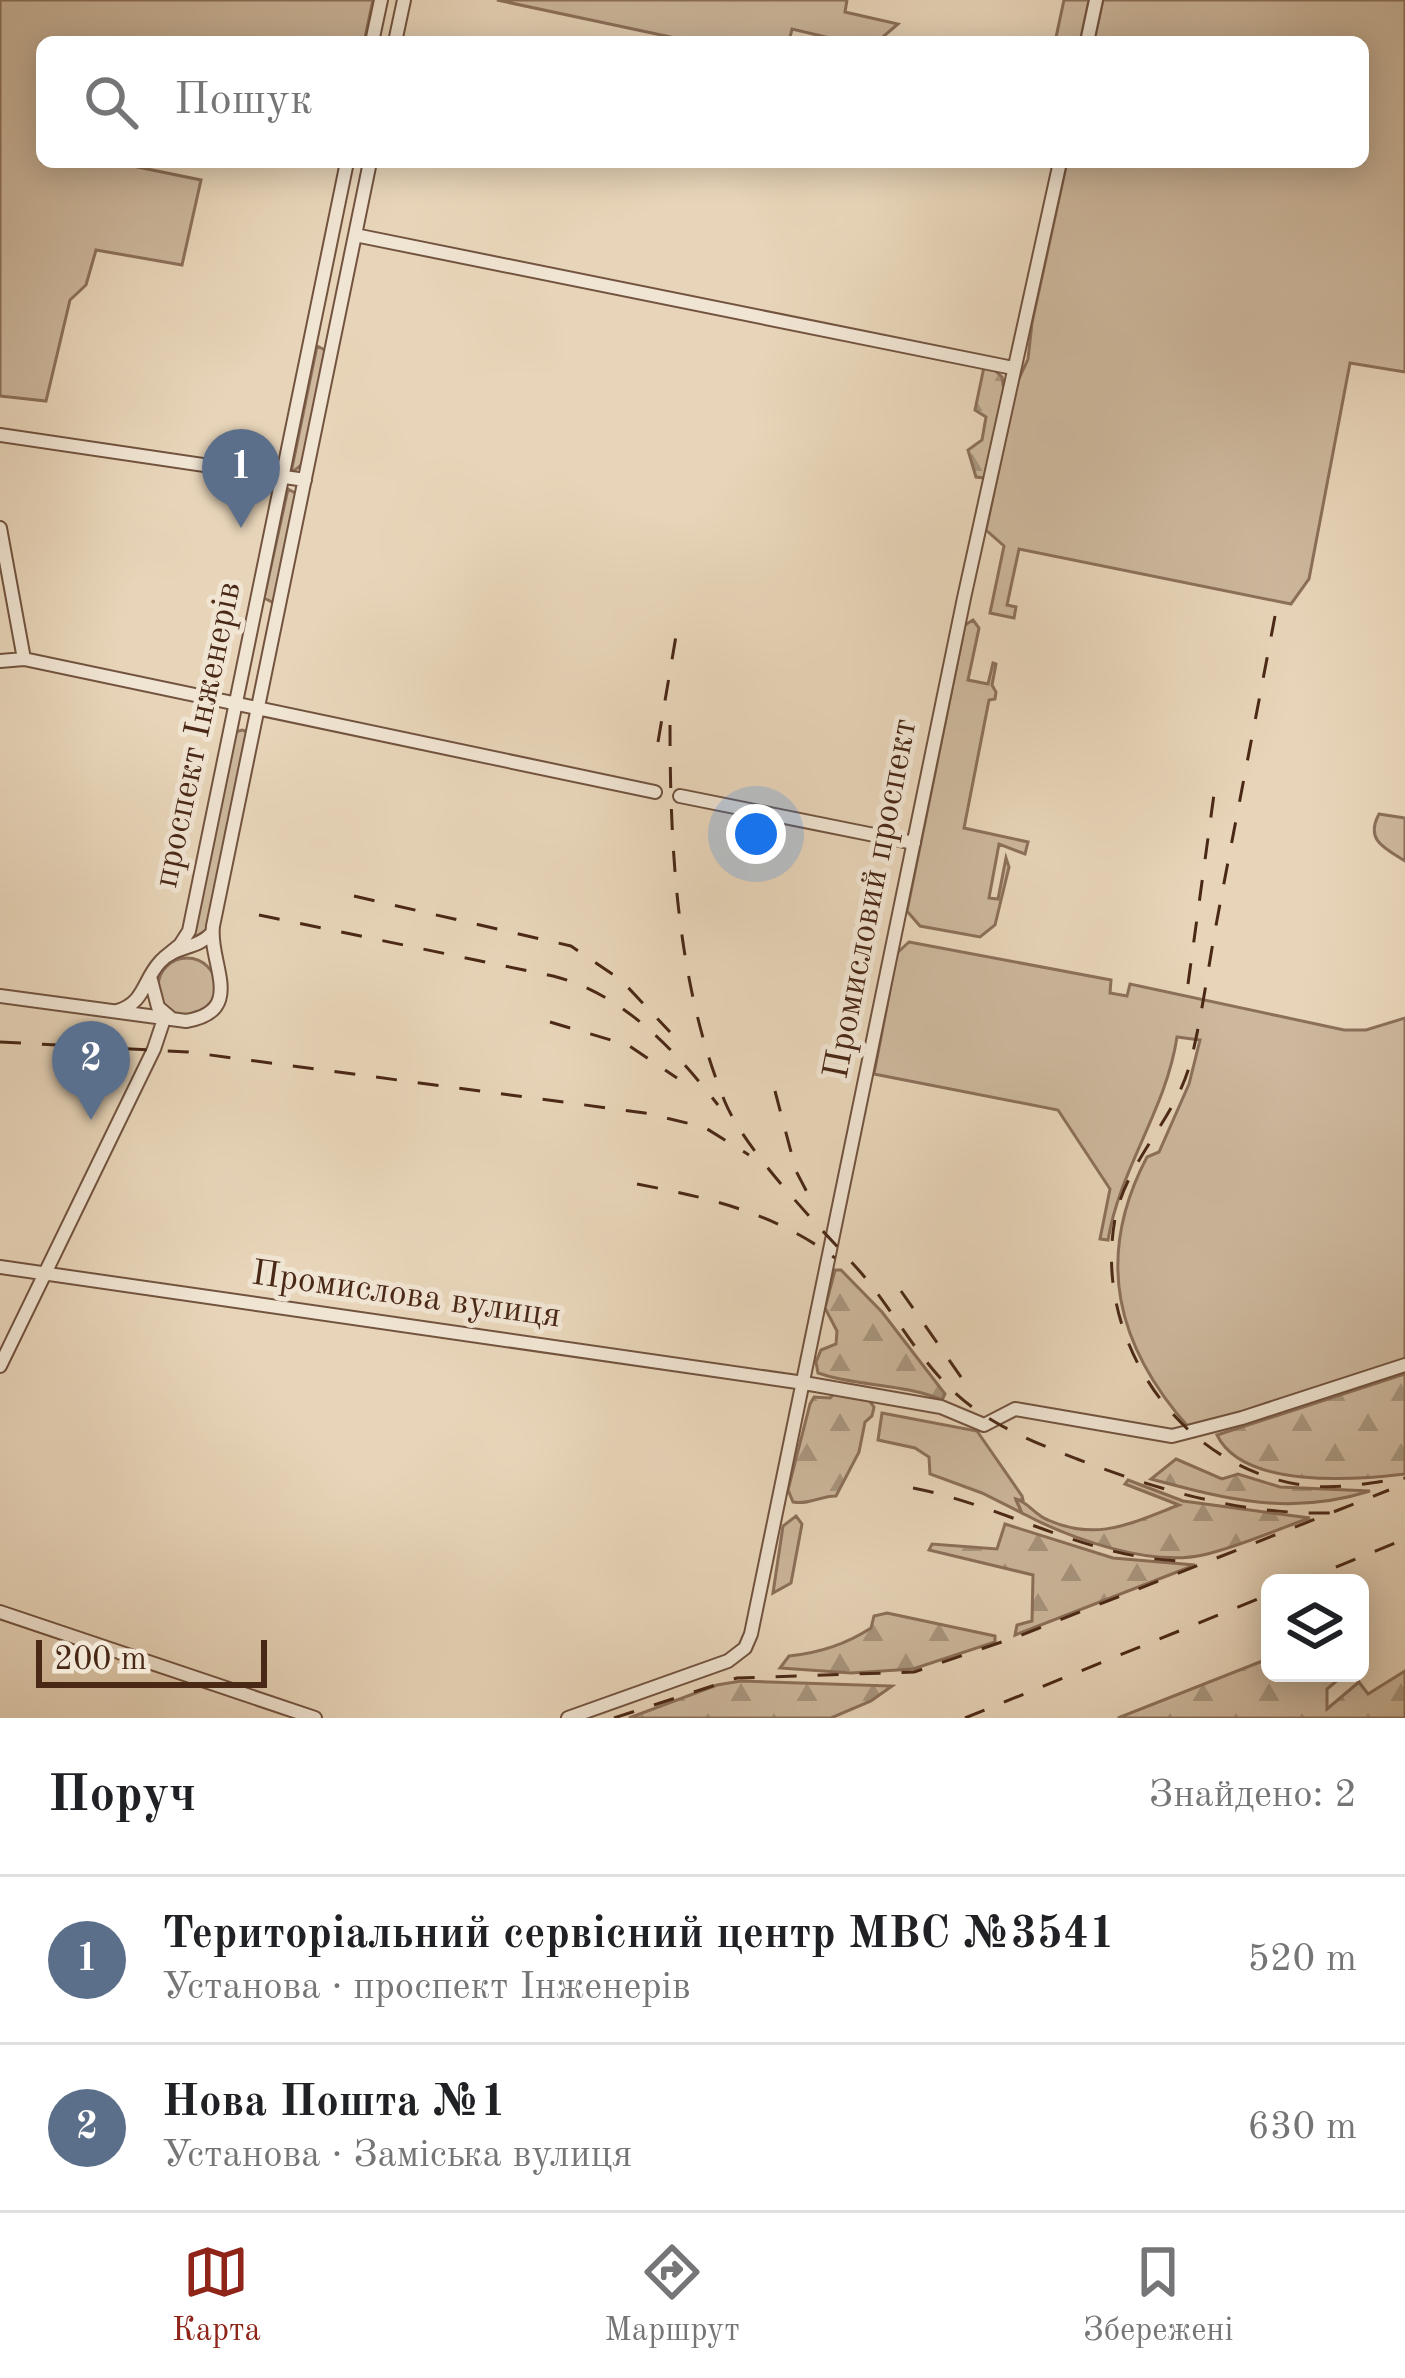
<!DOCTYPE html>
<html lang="uk">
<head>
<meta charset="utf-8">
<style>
	:root { --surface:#fff; --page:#f6f6f6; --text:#202124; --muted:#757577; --line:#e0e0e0; --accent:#8f2418 }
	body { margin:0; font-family:"Old Standard TT",serif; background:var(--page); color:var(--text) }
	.controls { position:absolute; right:36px; bottom:36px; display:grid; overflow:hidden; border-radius:18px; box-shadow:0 6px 30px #0003 }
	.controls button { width:108px; height:108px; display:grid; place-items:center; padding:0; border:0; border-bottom:3px solid var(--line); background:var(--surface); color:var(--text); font:60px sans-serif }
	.scale { position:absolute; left:36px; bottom:30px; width:231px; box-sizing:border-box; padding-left:12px; border:6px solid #4a2816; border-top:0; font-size:33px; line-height:42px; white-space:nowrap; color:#4a2816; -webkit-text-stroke:9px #f0e4d2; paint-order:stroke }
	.you { position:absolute; left:756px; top:834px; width:42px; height:42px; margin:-30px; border:9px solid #fff; border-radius:50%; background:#1a73e8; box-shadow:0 0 0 18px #1a73e833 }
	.badge { display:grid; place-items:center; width:78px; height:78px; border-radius:50%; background:var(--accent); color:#fff; font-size:39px; font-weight:700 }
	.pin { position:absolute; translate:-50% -99px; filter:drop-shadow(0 3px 6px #0008) }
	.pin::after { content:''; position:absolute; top:63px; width:42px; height:36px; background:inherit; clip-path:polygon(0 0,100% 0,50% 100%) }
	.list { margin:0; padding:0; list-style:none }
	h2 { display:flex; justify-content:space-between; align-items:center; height:156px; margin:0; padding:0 48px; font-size:51px }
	h2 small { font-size:39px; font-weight:400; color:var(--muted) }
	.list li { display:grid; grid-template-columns:78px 1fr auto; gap:36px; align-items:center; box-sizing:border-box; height:168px; padding:0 48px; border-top:3px solid var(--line) }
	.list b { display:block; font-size:45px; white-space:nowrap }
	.list p { margin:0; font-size:39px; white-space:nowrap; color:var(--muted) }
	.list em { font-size:39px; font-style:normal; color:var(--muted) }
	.icon { flex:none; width:66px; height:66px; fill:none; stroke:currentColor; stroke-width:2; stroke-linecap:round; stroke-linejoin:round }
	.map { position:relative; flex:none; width:1405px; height:1718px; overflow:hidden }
	.search { position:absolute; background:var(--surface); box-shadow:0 6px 30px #0003; left:36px; right:36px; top:36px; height:132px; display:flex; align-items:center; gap:30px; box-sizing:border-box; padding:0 42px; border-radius:18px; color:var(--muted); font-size:45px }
	.sheet { height:492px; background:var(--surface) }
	nav { display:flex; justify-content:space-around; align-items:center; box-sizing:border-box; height:168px; border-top:3px solid var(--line); background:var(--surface); font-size:33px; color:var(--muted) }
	nav a { display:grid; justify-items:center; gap:6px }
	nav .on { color:var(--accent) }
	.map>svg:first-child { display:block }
	.grass { fill:#cdb89d; stroke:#8c705a; stroke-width:3 }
	.forest { fill:url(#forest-firs); stroke:#8c705a; stroke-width:3 }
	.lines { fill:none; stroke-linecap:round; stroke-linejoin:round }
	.minor-casing { stroke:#72533f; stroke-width:16 }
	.minor { stroke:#f0e4d2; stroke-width:12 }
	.rail { stroke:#4a2816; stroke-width:3; stroke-dasharray:21 21; stroke-linecap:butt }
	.labels { text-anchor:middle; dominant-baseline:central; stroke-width:10; stroke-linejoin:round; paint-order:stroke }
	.street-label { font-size:36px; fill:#4a2816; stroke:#f0e4d2 }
</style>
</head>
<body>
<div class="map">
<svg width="1405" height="1718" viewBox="0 0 1405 1718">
	<defs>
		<pattern id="forest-firs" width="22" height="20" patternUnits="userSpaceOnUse" patternTransform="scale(3)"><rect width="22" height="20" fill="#cdb89d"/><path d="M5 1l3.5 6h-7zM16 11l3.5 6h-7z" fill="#a8967f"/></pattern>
	</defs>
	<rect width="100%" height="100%" fill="#e8d5b9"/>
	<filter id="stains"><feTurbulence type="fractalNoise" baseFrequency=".00167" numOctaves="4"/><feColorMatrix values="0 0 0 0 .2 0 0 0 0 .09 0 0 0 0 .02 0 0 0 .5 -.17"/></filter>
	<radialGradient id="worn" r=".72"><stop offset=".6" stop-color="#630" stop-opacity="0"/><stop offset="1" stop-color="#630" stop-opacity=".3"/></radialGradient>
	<path class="grass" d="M0 0H373L364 42H42V162H113L201 180 182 265 96 250 86 285 70 300 46 401 0 396Z
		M497 0H847L845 12 898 24 877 42H847L792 29 789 42H694Z
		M1064 0H1089L1080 42H1055Z
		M1103 0H1405V372L1350 363 1309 579 1291 604 1019 549 1007 605 1016 607 1014 618 990 613 1004 546 986 530 1017 383 1028 359 1032 323 1067 162H1363V42H1094Z
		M317 346 325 350 304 463 291 473Z
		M288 489 297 494 274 603 264 598Z
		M973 620 979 628 968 680 988 684 993 663 996 664 992 685 996 692 995 699 989 700 964 828 1028 842 1025 854 999 844 989 898 998 899 1006 858 1009 867 995 925 980 937 920 926 907 911 965 625Z
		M242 730 248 732 209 932 196 939 193 937 235 732Z
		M1379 814 1405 818V861C1384 848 1365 840 1379 814Z
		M909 942 1111 980 1110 993 1127 996 1130 984 1344 1030H1366L1405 1018V1361L1190 1429C1116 1346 1094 1258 1147 1157L1159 1152 1189 1084 1200 1040 1177 1037C1166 1110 1120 1168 1108 1240L1100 1239 1110 1189 1058 1110 874 1074 897 953Z
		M158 987a29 29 0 1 1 58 0a29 29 0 1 1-58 0Z
		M882 1413 977 1431 1022 1496 1023 1500H1016L1022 1513 982 1493 930 1474 929 1457 915 1448 878 1440Z
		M796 1516 802 1524 791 1583 773 1593 783 1526Z"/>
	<path class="forest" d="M984 367H991L1002 377 1004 391 985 478 976 477 968 450 982 440 986 417 975 410Z
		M835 1270H841L882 1312 945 1394 942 1400C902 1383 858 1387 818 1373L816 1362 821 1350 836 1344 837 1331 825 1308Z
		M1405 1374V1474C1356 1480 1243 1489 1217 1435Z
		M836 1392 866 1396 874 1407 872 1416 865 1422 859 1452 836 1496C820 1496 809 1505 793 1502L788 1490 810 1404 814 1397 830 1398Z
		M1176 1459 1222 1479 1238 1474 1280 1487 1370 1491C1291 1516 1229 1500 1151 1479Z
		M1128 1480 1183 1501 1310 1518C1275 1530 1239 1547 1203 1555 1149 1567 1069 1538 1022 1513L1016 1499C1029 1503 1035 1515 1048 1520 1098 1542 1131 1523 1179 1505L1125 1484Z
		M1005 1524 1113 1558 1195 1565 1015 1635 1017 1625 1032 1621 1033 1575 929 1550 932 1544 997 1549Z
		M887 1613 995 1636V1642L913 1669 851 1673 780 1668 789 1656C819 1653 845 1645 871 1628L874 1616Z
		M1270 1658V1673H1346L1327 1689V1709L1359 1682 1368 1694 1405 1671V1718H1118Z
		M741 1681 892 1686 871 1701 831 1718H629L717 1685Z"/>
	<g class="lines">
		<g class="minor-casing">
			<path id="minor" d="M372 42 381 0
				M395 42 404 0
				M1087 42 1096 0
				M355 235 1013 368
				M0 435 305 480
				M0 528 24 659
				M0 661 24 659 655 792
				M680 796 914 843
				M164 958 180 945 189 931 347 162
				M151 980 158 1007 171 1018
				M0 996 186 1021C247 1011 208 963 213 926L370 162
				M117 1011C145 1003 143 980 160 962 174 946 197 949 211 934
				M0 1267 804 1383 941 1407 984 1425 1015 1409 1172 1436 1242 1418 1405 1365
				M0 1366 154 1049 165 1016
				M0 1612 315 1718
				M568 1718 728 1661 745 1648 751 1634 964 598 1060 162"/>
		</g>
		<use href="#minor" class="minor"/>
		<path class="rail" d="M1275 616C1256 717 1236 819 1217 920 1208 968 1202 1017 1190 1064 1175 1119 1126 1162 1115 1219 1093 1338 1177 1463 1296 1484 1333 1491 1369 1483 1405 1478
			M670 725C670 850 677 985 725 1102 746 1152 817 1224 855 1266 890 1304 913 1352 950 1388 985 1423 1031 1441 1077 1459 1161 1491 1242 1515 1333 1513
			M658 742 677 630
			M354 896 571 946 621 980 670 1032
			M259 915 553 976C622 993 675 1050 718 1105
			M1188 984 1215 787
			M550 1022 628 1045 677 1078
			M0 1042 188 1052 645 1113 704 1127 749 1155
			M775 1091 796 1171 810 1198
			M637 1184C710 1198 775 1213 835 1258
			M901 1291 970 1390
			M913 1488C1010 1507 1094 1563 1194 1561
			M1297 1583 1405 1539
			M614 1718 737 1678 914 1672 1019 1636 1389 1490
			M965 1718 1270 1594"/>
	</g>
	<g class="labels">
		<g class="street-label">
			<text transform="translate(199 735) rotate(-78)">проспект Інженерів</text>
			<text transform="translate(872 899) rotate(-79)">Промисловий проспект</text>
			<text transform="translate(406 1296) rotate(8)">Промислова вулиця</text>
		</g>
	</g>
	<rect width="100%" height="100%" filter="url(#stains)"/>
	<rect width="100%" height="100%" fill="url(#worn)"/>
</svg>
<div class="controls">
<button><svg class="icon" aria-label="layers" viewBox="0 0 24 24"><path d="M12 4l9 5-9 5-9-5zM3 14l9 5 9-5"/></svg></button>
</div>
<div class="scale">200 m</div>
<div class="you"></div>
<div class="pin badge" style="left:241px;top:528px;background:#5c6f8a">1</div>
<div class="pin badge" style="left:91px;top:1120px;background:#5c6f8a">2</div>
<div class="search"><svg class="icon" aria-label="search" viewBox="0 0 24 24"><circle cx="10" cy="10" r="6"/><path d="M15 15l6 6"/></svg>Пошук</div>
</div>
<section class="sheet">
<h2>Поруч<small>Знайдено: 2</small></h2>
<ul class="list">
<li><span class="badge" style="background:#5c6f8a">1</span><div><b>Територіальний сервісний центр МВС №3541</b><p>Установа · проспект Інженерів</p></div><em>520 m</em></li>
<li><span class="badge" style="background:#5c6f8a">2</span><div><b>Нова Пошта №1</b><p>Установа · Заміська вулиця</p></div><em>630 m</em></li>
</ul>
</section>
<nav>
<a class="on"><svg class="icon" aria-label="map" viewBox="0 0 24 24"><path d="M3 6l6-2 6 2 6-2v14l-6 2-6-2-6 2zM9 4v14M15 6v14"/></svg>Карта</a>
<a><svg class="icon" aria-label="directions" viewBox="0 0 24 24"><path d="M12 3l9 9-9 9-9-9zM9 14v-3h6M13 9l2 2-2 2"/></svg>Маршрут</a>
<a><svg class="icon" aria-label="saved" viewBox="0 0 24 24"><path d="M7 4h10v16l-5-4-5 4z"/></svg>Збережені</a>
</nav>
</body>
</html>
